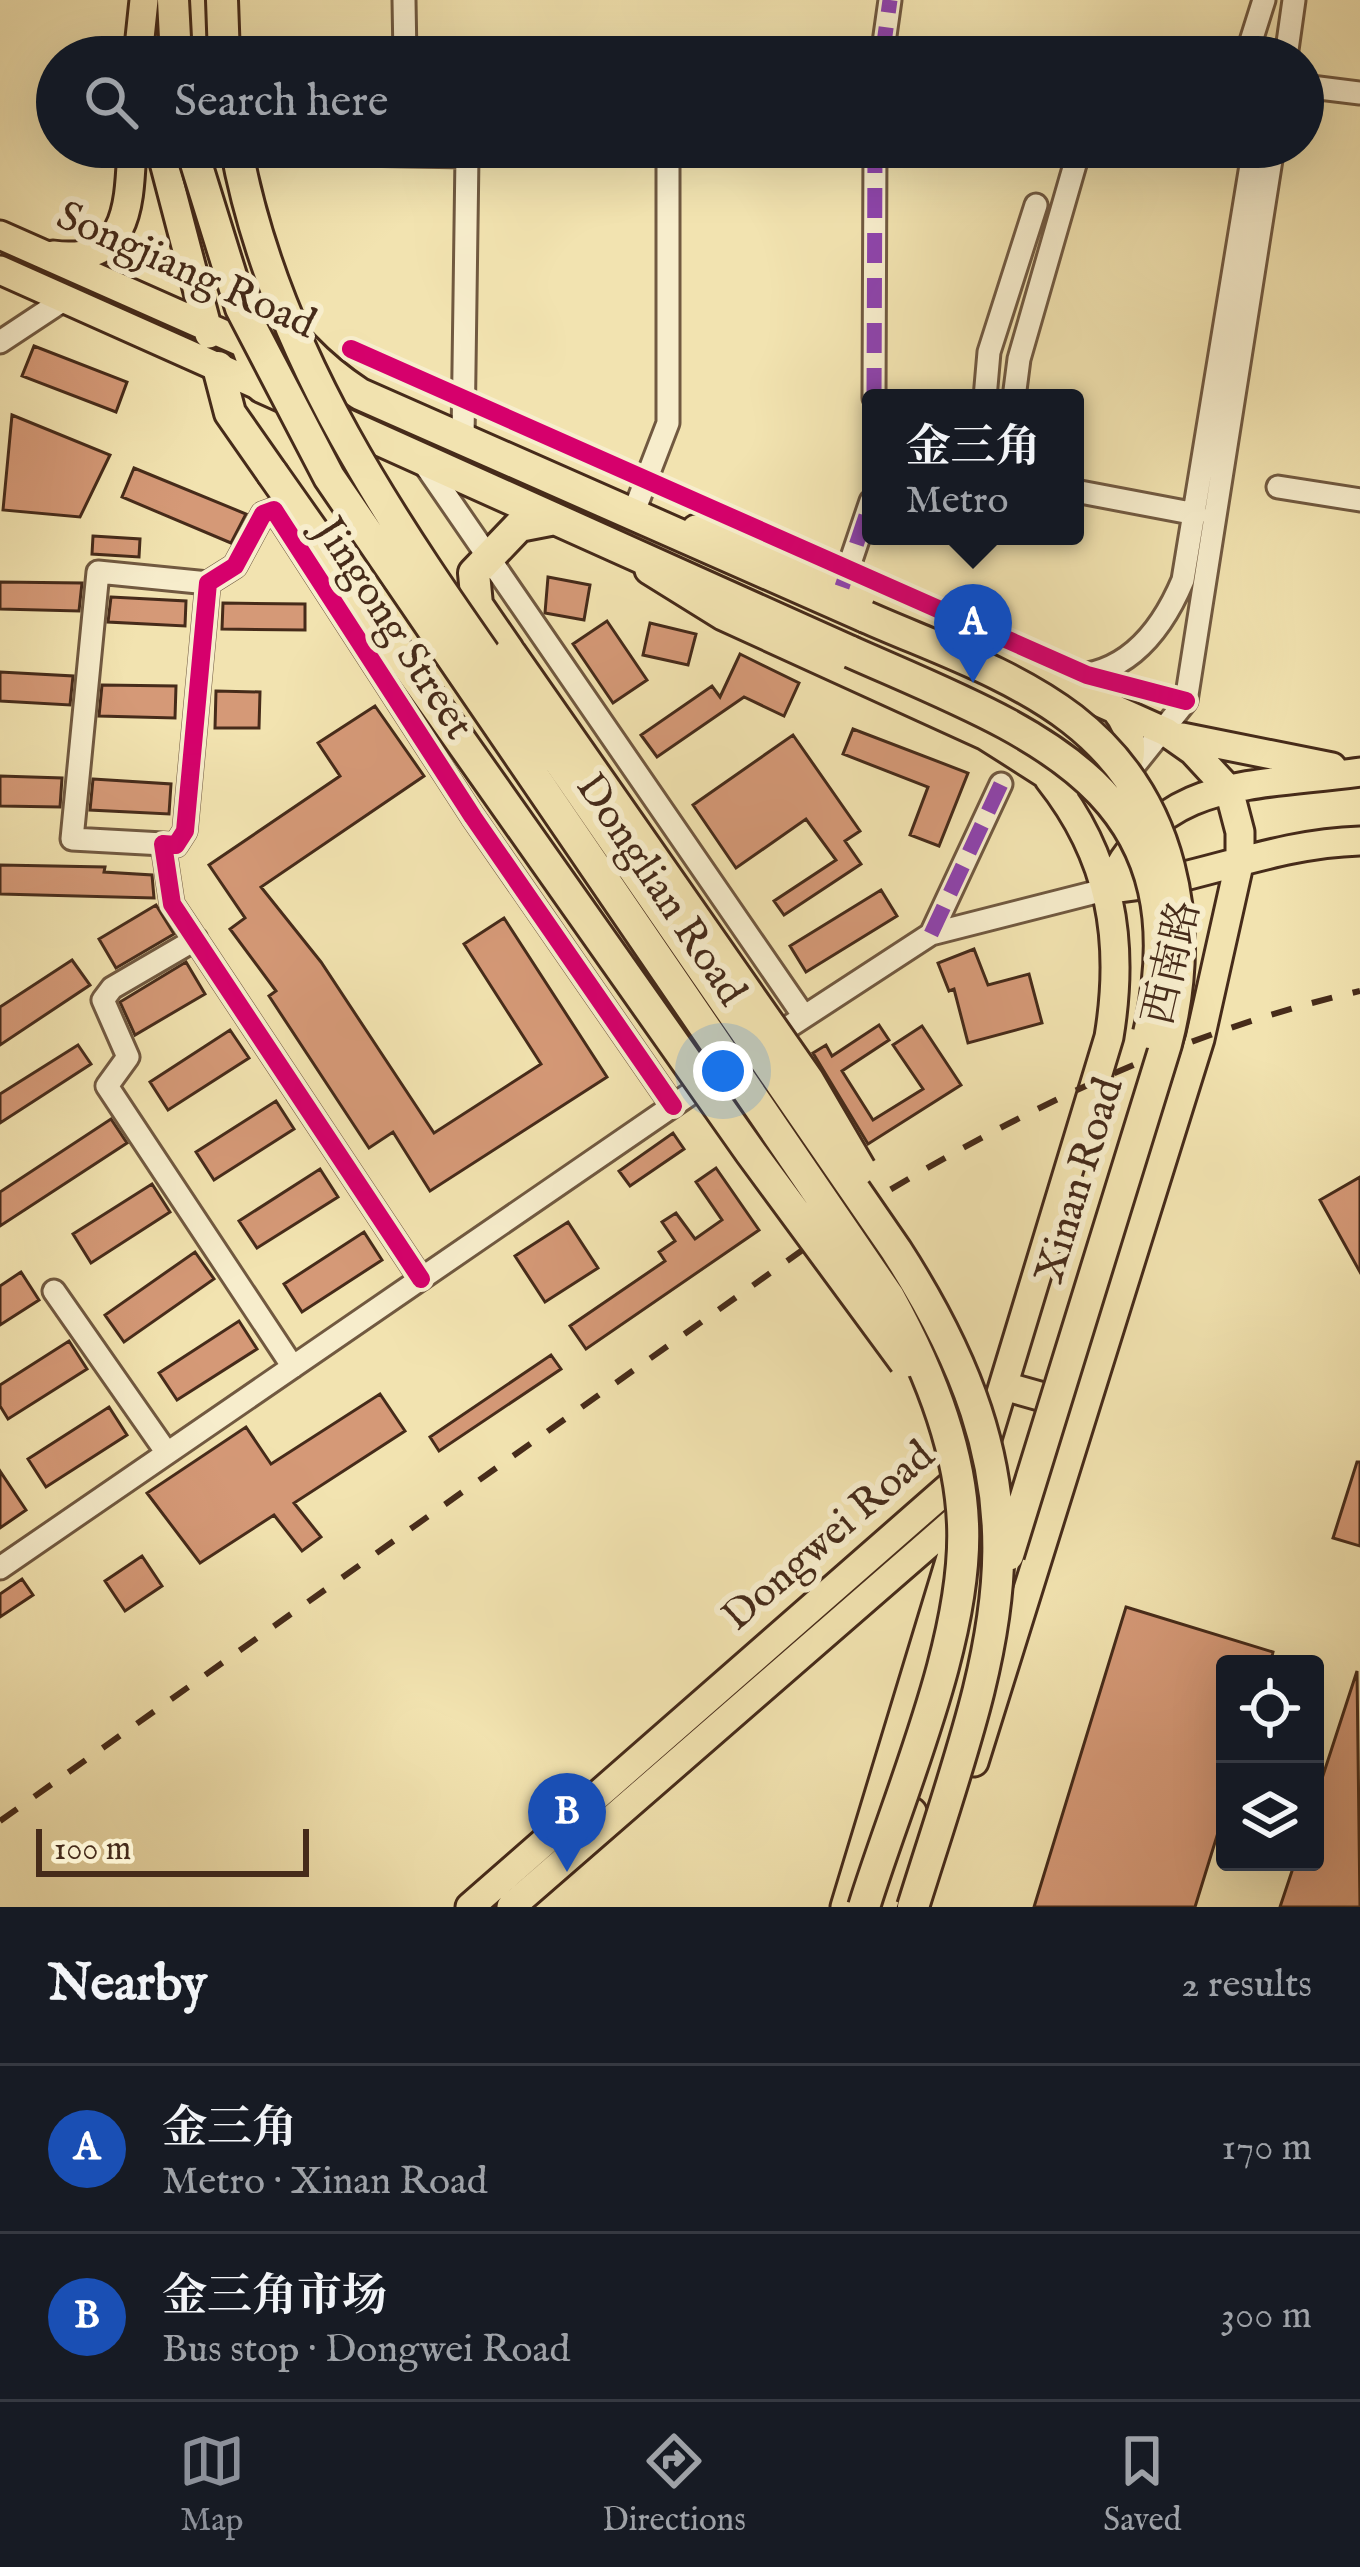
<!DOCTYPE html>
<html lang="en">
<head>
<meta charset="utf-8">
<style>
	:root { --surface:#171b24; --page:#242831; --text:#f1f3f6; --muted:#9ea1a6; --line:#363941; --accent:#8c9099 }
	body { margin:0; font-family:"IM FELL English","Noto Serif SC",serif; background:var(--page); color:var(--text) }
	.controls { position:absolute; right:36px; bottom:36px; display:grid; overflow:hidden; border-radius:12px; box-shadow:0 12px 48px #0002 }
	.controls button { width:108px; height:108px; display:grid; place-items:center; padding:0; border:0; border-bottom:3px solid var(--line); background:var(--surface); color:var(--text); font:60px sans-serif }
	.scale { position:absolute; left:36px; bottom:30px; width:273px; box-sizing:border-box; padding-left:12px; border:6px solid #462b1a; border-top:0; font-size:33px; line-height:42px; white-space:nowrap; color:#462b1a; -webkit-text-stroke:9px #f7edcc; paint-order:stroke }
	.you { position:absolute; left:723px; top:1071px; width:42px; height:42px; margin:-30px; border:9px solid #fff; border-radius:50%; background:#1a73e8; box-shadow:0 0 0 18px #1a73e833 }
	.badge { display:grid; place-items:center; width:78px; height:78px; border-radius:50%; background:var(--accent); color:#fff; font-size:39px; font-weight:700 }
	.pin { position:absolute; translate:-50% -99px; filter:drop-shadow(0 3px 6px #0008) }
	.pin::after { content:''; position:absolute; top:63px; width:42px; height:36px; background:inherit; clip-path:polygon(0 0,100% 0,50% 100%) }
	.popup { position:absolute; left:862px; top:389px; width:222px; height:156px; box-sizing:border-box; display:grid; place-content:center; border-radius:12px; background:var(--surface); filter:drop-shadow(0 3px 9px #0005); font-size:39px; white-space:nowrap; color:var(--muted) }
	.popup b { font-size:45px; color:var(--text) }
	.popup::after { content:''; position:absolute; left:50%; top:100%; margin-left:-24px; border:24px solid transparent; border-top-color:var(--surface) }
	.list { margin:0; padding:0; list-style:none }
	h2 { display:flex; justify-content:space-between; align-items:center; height:156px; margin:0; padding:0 48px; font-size:51px }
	h2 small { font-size:39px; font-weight:400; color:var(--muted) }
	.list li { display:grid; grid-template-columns:78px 1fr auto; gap:36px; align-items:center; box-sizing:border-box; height:168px; padding:0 48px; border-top:3px solid var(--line) }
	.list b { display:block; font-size:45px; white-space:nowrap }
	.list p { margin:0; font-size:39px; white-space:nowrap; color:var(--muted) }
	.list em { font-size:39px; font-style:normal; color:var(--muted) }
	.icon { flex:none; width:66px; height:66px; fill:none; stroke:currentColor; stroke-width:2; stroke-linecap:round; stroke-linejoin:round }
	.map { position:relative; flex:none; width:1360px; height:1907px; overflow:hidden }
	.search { position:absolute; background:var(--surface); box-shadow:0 12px 48px #0002; left:36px; right:36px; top:36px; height:132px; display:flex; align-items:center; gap:30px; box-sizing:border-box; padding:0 42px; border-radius:66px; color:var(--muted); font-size:45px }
	.sheet { height:492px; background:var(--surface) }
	nav { display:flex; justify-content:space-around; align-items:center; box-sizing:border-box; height:168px; border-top:3px solid var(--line); background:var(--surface); font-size:33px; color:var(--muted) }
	nav a { display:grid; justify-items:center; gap:6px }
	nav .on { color:var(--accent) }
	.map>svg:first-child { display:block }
	.building { fill:#d59977; stroke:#462b1a; stroke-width:3 }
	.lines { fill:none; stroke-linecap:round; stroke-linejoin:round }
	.minor-casing { stroke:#715940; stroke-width:27 }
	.major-casing { stroke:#462b1a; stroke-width:33 }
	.highway-casing { stroke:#462b1a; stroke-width:36 }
	.minor { stroke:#f7edcc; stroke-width:21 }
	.major { stroke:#f2e3b0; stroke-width:27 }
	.highway { stroke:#f2e3b0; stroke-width:30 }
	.rail { stroke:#462b1a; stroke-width:6; stroke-dasharray:21 21; stroke-linecap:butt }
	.highway-bridge-casing { stroke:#462b1a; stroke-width:36; stroke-linecap:butt }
	.highway-bridge { stroke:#f2e3b0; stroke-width:30 }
	.quiet { stroke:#8e44ad; stroke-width:15; stroke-dasharray:30 15; stroke-linecap:butt }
	.cycleway-casing { stroke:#f7edcc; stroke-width:26 }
	.cycleway { stroke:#d6006c; stroke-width:18 }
	.labels { text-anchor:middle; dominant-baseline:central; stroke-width:12; stroke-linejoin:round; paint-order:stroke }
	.street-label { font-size:42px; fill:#462b1a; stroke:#f7edcc }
</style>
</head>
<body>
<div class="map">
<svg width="1360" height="1907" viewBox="0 0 1360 1907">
	<rect width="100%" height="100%" fill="#f2e3b0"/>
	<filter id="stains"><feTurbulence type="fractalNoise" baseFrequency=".00167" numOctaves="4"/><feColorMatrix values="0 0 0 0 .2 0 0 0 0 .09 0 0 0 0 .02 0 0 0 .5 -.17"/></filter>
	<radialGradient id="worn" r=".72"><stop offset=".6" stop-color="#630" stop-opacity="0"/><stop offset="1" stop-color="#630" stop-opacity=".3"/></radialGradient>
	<path class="building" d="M34 346 127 382 116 412 22 376Z
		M12 415 110 455 80 517 3 510Z
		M134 468 246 514 231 543 122 497Z
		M93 536 140 539 139 557 92 554Z
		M548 577 590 585 584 620 545 613Z
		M0 582 82 583 79 611 0 609Z
		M111 597 186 601 185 626 108 622Z
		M223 603 305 604V630L222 629Z
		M607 621 647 680 613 703 573 644Z
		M650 623 696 634 688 665 643 655Z
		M740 654 799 683 784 716 744 697 657 757 641 735 712 686 720 697Z
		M0 672 73 676 70 705 0 701Z
		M102 685 176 686 175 718 99 716Z
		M216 691 260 692 259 728H215Z
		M375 706 424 776 261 887 321 962 434 1133 541 1064 464 944 504 918 607 1077 430 1191 393 1132 369 1148 269 996 276 991 230 929 245 918 209 865 340 776 318 743Z
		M853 729 968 773 939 846 910 835 928 787 843 754Z
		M793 735 860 831 845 841 861 864 784 915 774 901 836 860 806 819 736 868 693 805Z
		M0 776 62 778 60 807 0 806Z
		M93 779 171 784 169 814 90 810Z
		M0 865 105 867 104 872 152 875 154 898 0 894Z
		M881 890 897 916 806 972 790 946Z
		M156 905 174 934 116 968 99 939Z
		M974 949 988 985 1029 974 1042 1023 968 1043 954 989 949 991 938 963Z
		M72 960 90 985 0 1045V1007Z
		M186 962 205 994 135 1035 120 1002Z
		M879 1025 889 1040 842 1071 873 1120 923 1089 893 1045 922 1026 961 1085 868 1144 813 1053 826 1045 832 1056Z
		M230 1030 249 1058 168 1110 150 1082Z
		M78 1045 91 1064 0 1123V1094Z
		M276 1101 294 1129 214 1180 196 1152Z
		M111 1119 127 1143 0 1226V1192Z
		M673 1133 684 1149 630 1186 619 1171Z
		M716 1168 759 1230 586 1349 570 1326 665 1261 659 1252 675 1241 662 1222 676 1213 695 1239 722 1220 696 1182Z
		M320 1169 338 1197 257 1248 239 1221Z
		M1360 1177V1272L1320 1200Z
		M152 1184 170 1212 91 1263 73 1234Z
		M568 1222 598 1268 545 1302 515 1256Z
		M364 1232 382 1260 302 1312 284 1284Z
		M195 1252 214 1279 124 1342 105 1315Z
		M21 1272 39 1300 0 1325V1286Z
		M239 1321 257 1349 177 1400 159 1373Z
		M69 1341 87 1369 8 1419 0 1406V1385Z
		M551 1355 561 1369 439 1451 430 1437Z
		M380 1394 405 1431 294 1503 321 1537 302 1551 274 1515 200 1563 147 1493 246 1427 271 1464Z
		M109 1407 127 1435 46 1487 28 1459Z
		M1357 1462H1360V1546L1333 1538Z
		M0 1471 26 1510 0 1528Z
		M142 1556 162 1586 125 1611 105 1581Z
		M22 1579 33 1595 0 1617V1594Z
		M1126 1607 1273 1652 1270 1664H1225V1810L1195 1907H1034Z
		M1357 1671 1360 1907H1280L1295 1862H1315V1800Z"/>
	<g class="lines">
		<g class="minor-casing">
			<path id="minor" d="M404 0 405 57
				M882 57 890 0
				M1246 57 1264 0
				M1286 57 1294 0
				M1303 86 1360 93
				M235 152 467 156 463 439
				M0 342 65 299
				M874 398 875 147
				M985 398 989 352 1036 205
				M1014 398 1019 359 1080 147
				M423 462 803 1015
				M1278 487 1360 500
				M1075 491 1196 514
				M633 514 668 423V147
				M842 587 871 501
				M1051 675C1119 684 1159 637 1183 580L1254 147
				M1125 777 1186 701 1273 147
				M163 844 72 839 98 572 208 583
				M931 934 1001 784
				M196 939 112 988 103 1000 128 1057 107 1086 293 1367
				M767 1041 931 934 1108 889
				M421 1279 172 904 163 844 176 845 185 831 208 583 235 566 263 514 274 510 473 817 673 1106
				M54 1291 167 1453
				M0 1568 741 1059"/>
		</g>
		<g class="major-casing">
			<path id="major" d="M138 57 144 0
				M160 147 209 334
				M0 235 325 379
				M53 255C130 265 129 203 132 147
				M0 270 262 387
				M696 529 763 552 1166 732 1193 751 1229 790 1240 832V860L1200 1039 974 1762
				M649 570 723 616 986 736 1066 787
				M1182 737 1332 767
				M1114 784C1138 763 1134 732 1115 709
				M1108 889C1158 776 1252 787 1360 772
				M1108 889C1197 882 1267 844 1360 841
				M1004 1386 1075 1406
				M470 1907 970 1469
				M511 1907 964 1513
				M845 1907 1109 1037C1125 940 1111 857 1049 779"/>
		</g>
		<g class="highway-casing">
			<path id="highway" d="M173 0 176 57
				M222 0 224 57
				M211 147C225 249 274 338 360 394L866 617
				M241 329 262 387 851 652
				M218 367 230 413 272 473
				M508 650 477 605 474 573 519 526 555 519
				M881 1907 911 1813"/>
		</g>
		<use href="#minor" class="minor"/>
		<use href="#major" class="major"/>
		<use href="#highway" class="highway"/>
		<path class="rail" d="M0 1821 870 1202C1022 1109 1185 1031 1360 991"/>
		<g class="highway-bridge-casing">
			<path id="highway-bridge" d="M191 147 241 308 329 477 889 1297C927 1366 960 1445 963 1524 968 1640 899 1794 864 1907
				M236 147C279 382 428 571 560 762 672 925 784 1088 896 1250 1061 1506 996 1642 913 1907
				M272 473 751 1153 905 1362
				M866 617C934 647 1012 673 1072 719 1174 798 1197 925 1166 1044L1008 1555
				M851 652C1034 733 1205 788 1149 1033
				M510 653 808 1080 860 1169"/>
		</g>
		<use href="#highway-bridge" class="highway-bridge"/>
		<path class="quiet" d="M882 57 890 0
			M874 398 875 147
			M842 587 871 501
			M931 934 1001 784"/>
		<g class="cycleway-casing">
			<path id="cycleway" d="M351 349 1087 675 1186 701
				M421 1279 172 904 163 844 176 845 185 831 208 583 235 566 263 514 274 510 473 817 673 1106"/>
		</g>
		<use href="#cycleway" class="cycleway"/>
	</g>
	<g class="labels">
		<g class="street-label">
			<text transform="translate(186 271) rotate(24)">Songjiang Road</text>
			<text transform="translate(393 629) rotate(57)">Jingong Street</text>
			<text transform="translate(660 890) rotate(56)">Donglian Road</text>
			<text transform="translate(1173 963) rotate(-77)">西南路</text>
			<text transform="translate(1080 1181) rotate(-73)">Xinan Road</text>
			<text transform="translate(829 1537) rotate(-41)">Dongwei Road</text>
		</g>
	</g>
	<rect width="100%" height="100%" filter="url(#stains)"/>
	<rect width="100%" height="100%" fill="url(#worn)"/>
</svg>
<div class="controls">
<button><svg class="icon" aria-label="locate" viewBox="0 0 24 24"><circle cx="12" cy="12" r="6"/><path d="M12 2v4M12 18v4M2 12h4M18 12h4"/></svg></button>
<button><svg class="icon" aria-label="layers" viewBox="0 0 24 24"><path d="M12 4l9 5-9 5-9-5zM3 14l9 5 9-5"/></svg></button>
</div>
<div class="scale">100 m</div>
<div class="you"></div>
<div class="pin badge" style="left:973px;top:683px;background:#1a4fb4">A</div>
<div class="popup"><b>金三角</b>Metro</div>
<div class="pin badge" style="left:567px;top:1872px;background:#1a4fb4">B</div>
<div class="search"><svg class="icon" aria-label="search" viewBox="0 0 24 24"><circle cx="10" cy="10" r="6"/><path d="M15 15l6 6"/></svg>Search here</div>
</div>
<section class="sheet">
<h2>Nearby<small>2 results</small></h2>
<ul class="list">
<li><span class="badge" style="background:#1a4fb4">A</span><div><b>金三角</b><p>Metro · Xinan Road</p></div><em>170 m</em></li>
<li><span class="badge" style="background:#1a4fb4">B</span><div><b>金三角市场</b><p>Bus stop · Dongwei Road</p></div><em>300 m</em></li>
</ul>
</section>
<nav>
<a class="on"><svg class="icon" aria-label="map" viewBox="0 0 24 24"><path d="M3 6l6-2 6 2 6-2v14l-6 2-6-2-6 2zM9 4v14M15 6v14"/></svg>Map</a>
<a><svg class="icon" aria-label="directions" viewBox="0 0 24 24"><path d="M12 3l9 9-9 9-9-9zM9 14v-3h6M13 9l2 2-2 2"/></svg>Directions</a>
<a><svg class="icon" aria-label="saved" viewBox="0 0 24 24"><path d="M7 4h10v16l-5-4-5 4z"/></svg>Saved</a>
</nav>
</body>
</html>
